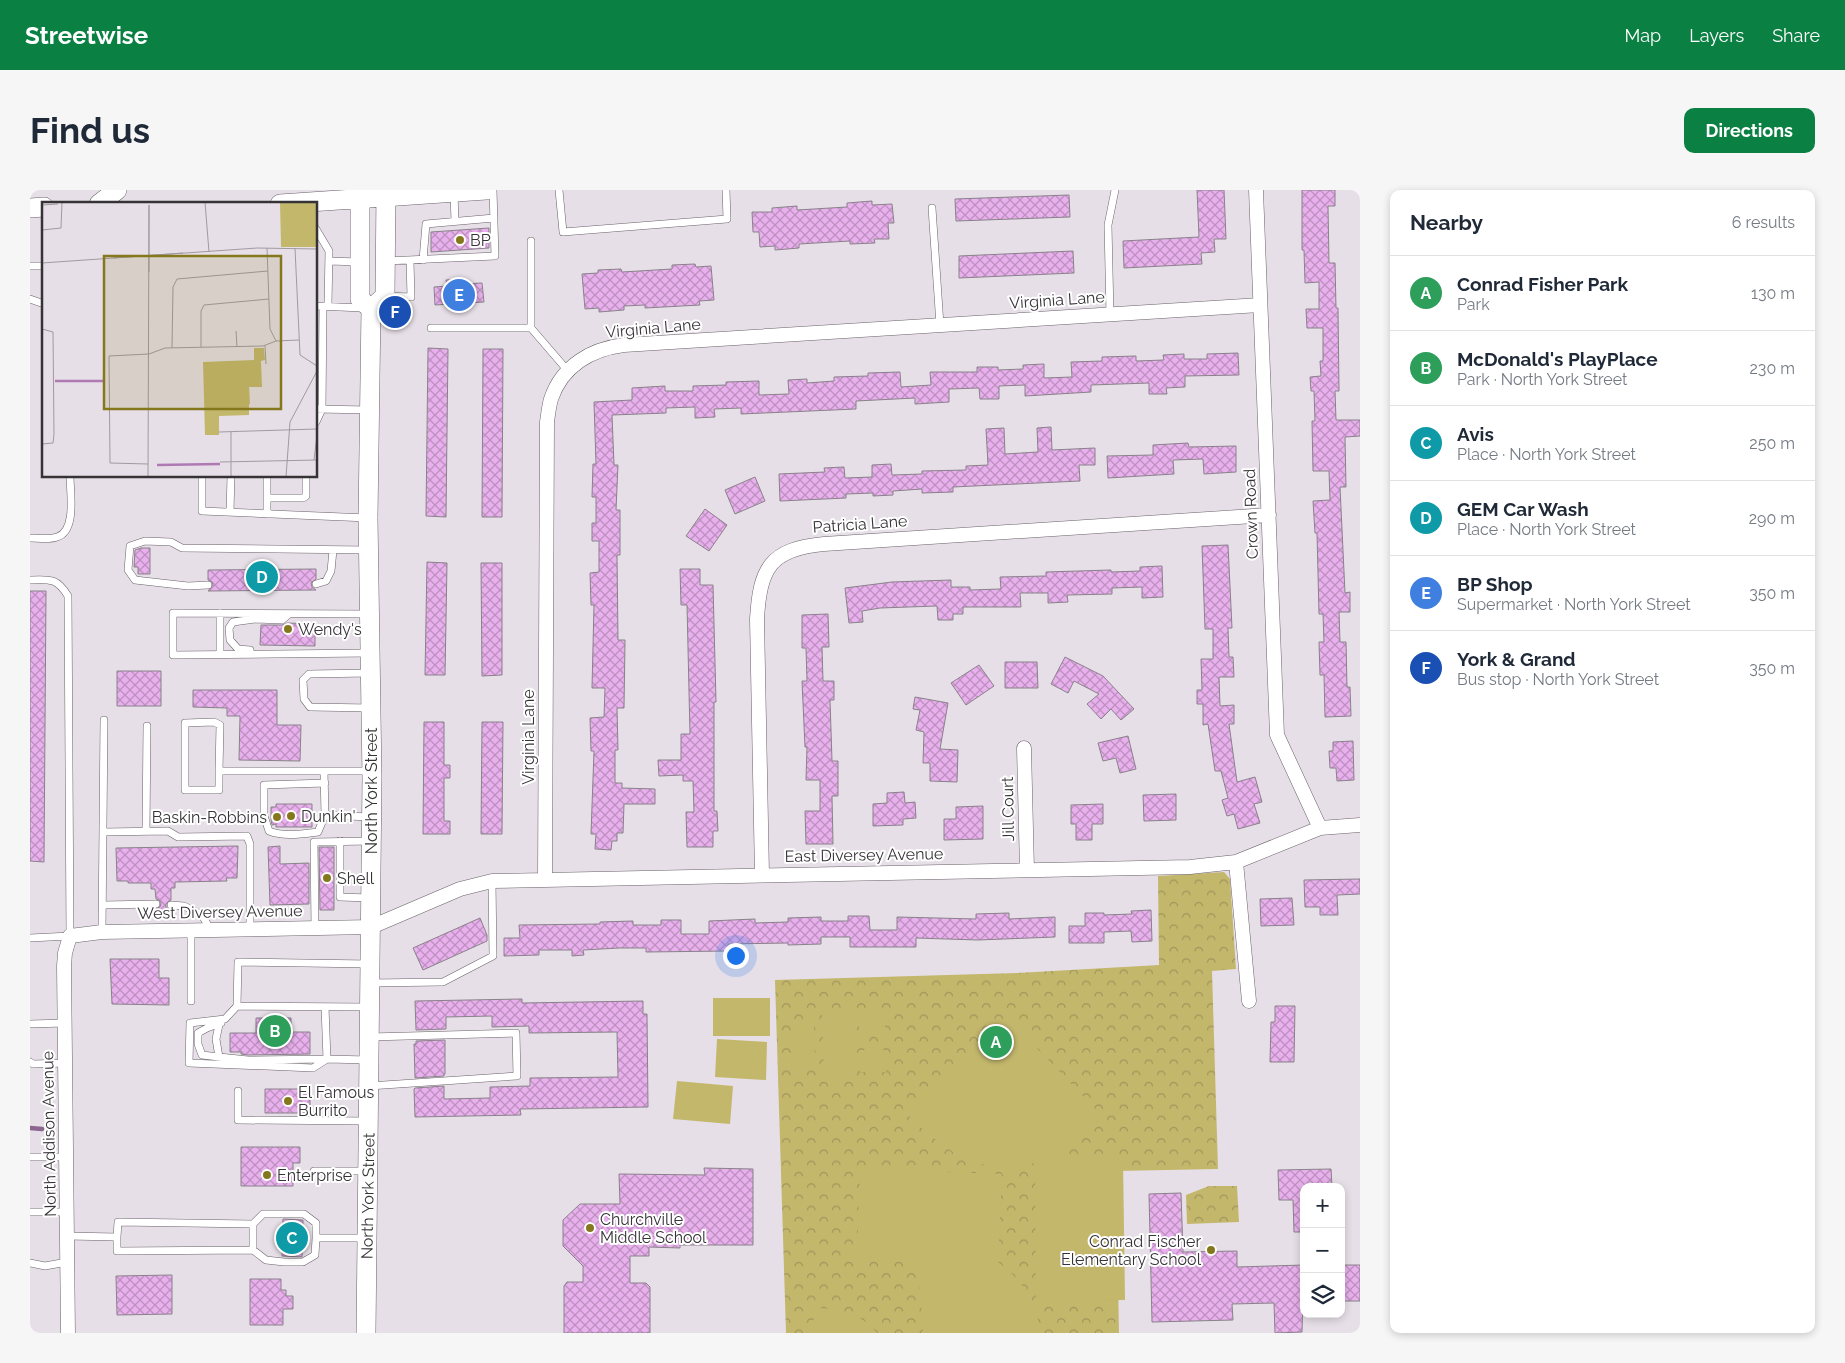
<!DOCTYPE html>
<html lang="en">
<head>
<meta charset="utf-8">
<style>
	:root { --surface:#fff; --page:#f6f6f7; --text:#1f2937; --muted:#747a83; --line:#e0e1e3; --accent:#0b8043 }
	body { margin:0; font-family:Raleway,sans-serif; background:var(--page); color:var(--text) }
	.controls { position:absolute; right:15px; bottom:15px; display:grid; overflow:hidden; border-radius:10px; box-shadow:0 2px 8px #0003 }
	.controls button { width:45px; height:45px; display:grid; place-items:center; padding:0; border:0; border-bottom:1px solid var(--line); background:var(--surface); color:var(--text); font:25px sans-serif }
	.you { position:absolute; left:705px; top:765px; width:18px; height:18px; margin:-12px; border:4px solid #fff; border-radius:50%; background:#1a73e8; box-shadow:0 0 0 8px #1a73e833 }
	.badge { display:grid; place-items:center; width:32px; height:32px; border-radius:50%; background:var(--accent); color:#fff; font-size:16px; font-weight:700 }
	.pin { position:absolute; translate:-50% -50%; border:2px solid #fff; box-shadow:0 1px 5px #0006 }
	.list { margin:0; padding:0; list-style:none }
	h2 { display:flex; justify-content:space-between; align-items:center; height:65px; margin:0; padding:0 20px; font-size:21px }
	h2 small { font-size:16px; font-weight:400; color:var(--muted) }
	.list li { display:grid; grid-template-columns:32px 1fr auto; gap:15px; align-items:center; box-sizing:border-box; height:75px; padding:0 20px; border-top:1px solid var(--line) }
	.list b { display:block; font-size:19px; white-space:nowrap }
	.list p { margin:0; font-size:16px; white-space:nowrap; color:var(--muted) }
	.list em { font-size:16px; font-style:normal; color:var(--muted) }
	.icon { flex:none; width:28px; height:28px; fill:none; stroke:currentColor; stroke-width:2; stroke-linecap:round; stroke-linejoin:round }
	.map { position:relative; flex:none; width:1330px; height:1143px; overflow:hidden; border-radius:10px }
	header { display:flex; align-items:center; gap:30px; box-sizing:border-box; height:70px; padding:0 25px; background:var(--accent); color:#fff }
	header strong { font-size:24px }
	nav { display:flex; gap:28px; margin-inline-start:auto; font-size:18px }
	.intro { display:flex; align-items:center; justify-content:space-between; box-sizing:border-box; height:120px; padding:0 30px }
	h1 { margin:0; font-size:35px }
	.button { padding:12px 22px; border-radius:10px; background:var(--accent); color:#fff; font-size:18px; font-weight:700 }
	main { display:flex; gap:30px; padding:0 30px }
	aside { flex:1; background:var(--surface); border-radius:10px; box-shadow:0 2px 8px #0003 }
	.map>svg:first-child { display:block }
	.forest { fill:url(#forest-crowns) }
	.pitch { fill:#c3b76c }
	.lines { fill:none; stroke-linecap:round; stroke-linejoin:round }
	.stream { stroke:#8b658e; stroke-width:4.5 }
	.building { fill:url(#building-cross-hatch); stroke:#89828a }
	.lane-casing { stroke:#696269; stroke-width:8 }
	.street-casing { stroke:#696269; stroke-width:15 }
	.secondary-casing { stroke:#696269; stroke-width:20 }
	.lane { stroke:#fff; stroke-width:7 }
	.street { stroke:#fff; stroke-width:14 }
	.secondary { stroke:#fff; stroke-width:19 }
	.poi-dot { fill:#85771c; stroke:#fff; stroke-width:2 }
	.labels { text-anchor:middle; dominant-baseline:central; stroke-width:4; stroke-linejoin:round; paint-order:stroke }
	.poi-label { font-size:16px; fill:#363336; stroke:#fff; text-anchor:start }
	.street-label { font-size:16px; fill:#363336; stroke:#fff }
	.inset-river { fill:none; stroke:#af7ab3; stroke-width:2.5 }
	.inset-road { fill:none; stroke:#a09aa0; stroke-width:1 }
	.view { fill:#85771c; fill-opacity:0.15; stroke:#85771c; stroke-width:2.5 }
	.inset-edge { fill:none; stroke:#363336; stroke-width:2.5 }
</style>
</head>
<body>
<header>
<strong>Streetwise</strong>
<nav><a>Map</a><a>Layers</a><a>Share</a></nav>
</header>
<div class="intro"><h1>Find us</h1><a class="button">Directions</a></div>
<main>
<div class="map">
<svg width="1330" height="1143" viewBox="0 0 1330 1143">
	<defs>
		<pattern id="forest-crowns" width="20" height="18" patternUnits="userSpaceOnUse" patternTransform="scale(1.25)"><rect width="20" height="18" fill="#c3b76c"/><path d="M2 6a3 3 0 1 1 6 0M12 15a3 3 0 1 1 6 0" fill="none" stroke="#9f955a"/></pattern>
		<pattern id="building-cross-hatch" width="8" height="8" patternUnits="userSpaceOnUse" patternTransform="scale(1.25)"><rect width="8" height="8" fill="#e8b0ec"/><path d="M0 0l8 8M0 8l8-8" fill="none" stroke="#bd90c0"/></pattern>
	</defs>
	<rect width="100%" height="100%" fill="#e7dfe7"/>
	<path class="forest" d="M1194 682 1200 689 1206 779 1182 781 1188 979 1086 981 1089 1143H756L745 790 987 783 1129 775 1128 686Z
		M1179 996H1207L1209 1032 1157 1034 1156 1005Z"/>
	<path class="pitch" d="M683 808H740V846H683Z
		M792 822H823L825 887H794Z
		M829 822H855V844H829Z
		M784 830 785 879 762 880 761 831Z
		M981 831 1071 925C1053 950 1042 957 1015 969H1093L1095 1110 1006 1111 1005 973C949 986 917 963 878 925L966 832Z
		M687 849 737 852 736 890 685 887Z
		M829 860H855L856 882H830Z
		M647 891 703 896 700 934 643 929Z
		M830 979 972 984 968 1072C993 1090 1006 1113 1011 1143H893L888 1070 827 1067Z
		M786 1118C810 1119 831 1123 847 1143H781Z"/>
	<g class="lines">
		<path class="stream" d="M0 938 12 939"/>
	</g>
	<path class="building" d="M1167 0H1194L1196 49H1184L1185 62 1171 63 1172 74 1094 78 1093 51 1169 47Z
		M1272 0H1305V16H1298L1299 73H1305L1306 118H1308L1309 201H1305L1306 230H1330V246L1315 247 1316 297H1310L1315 403 1320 402V422H1309L1310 452H1316L1317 497H1320L1321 526 1295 527 1294 485H1290L1289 452H1294L1293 424H1289L1287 343H1285L1283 311 1300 310 1299 281H1283L1282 231H1285L1284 201H1281L1280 187 1291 186 1290 171H1293V138H1277L1276 119H1289V92L1275 93 1274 60H1272Z
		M1039 5 1040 27 926 31 925 9Z
		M842 11V15L862 14 864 33H858L859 49H844L845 53 820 54V51L769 54V58L745 60V56L730 57 729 42H723L722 22H742V18L767 16V20L817 17V13Z
		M459 38V58L401 62V42Z
		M1043 61 1044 83 929 88V66Z
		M665 74 666 77 681 76 684 110 669 111 670 115 615 118V115L594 116V120L569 122V118L555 119 552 84 568 83V80L591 79 592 82 642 79V75Z
		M432 89 433 94 452 93 454 112 405 115 404 97 417 96 416 90Z
		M398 158 418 159 416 327 396 326Z
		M453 159H473L472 327H452Z
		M1208 163 1209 185 1155 186V197L1136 198 1137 204H1119V193L1061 195V202L995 206V195L969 196V209H950L949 198 919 199V212L885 214V208L826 211V219L711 224V218L684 219 685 227 665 228V217L636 218V223L582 225 584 275H588L586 320H590V365H587L588 450H595L594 518H587L588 560H585V593H592V598L625 599V614H594L593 643H587V651H582L581 660 565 659 566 644H561L564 561H561L560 528 574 527 575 498H562L564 415H561L560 383 569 382V351H562V333H566V307H562L563 274H566L564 212 602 210V198L635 196V201H663V196L696 195V192L729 191V205L759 204 758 190 777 189V193L804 191V187L838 186V183L870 182 871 197 901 195 900 182H947V177H968V180L993 179V175L1014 174V188L1042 187 1041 172 1072 171V167L1106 166V171L1134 170 1133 165 1154 164V169H1177V164Z
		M1021 237 1022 260 1065 258V275H1049L1050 291 923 297V302L892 303V299L863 301V305L843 306V303L816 304V308L750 311 749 284 795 282 794 278 814 277 815 288 842 287V275L861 274 862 285 892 284V281L936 280V276L958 275 956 239 974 238 975 264 1008 262 1007 238Z
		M1158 253 1159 257 1206 256V282L1174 284 1173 269 1143 270 1144 284 1078 288 1077 266 1123 265V255Z
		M725 287 735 311 705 324 695 300Z
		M675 319 697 335 679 361 656 346Z
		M1198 355 1202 438H1198L1199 467H1203L1204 487H1189L1190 516 1204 515V534H1199L1207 592 1225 587 1232 612 1224 614 1230 633 1208 639 1204 624 1197 626 1192 610 1198 608 1191 581H1185L1178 534 1173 535V514H1167V500H1172L1171 469H1183V439H1175L1172 356Z
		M111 358H120V384H108V377H104L105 360Z
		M397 372 417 373 415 485H395Z
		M451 373H472V485L452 486Z
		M1132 376 1133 407 1112 408V397L1082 398V404L1037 405 1038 412 1018 413V403H990L991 417H933V424H923V430H908L907 416 850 418 832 421 833 432 819 433 815 398 862 392 921 390V397H940V400L971 399 970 387 1016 386V382L1081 380V382L1110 381V377Z
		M286 379V389L281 393 282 397 286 400 178 401 183 395 182 392 178 390V380Z
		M650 379H670V395H683L686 512H684V621H687L688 641H683V657H657L656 622H664L663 591H653V585L629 586 628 570H651V544H660L657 415H651Z
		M0 401H16L14 672 0 671Z
		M798 424 799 457H792L793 491H804V510H800L802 571H808V606H802L803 654H776L775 621H790V590H776L777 557H775L772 491H777L776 458H772V425Z
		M257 433 285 434V456L230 455 231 435H252Z
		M1035 467 1073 486 1104 519 1091 530 1081 519 1071 529 1057 514 1069 504 1044 491 1038 503 1021 494Z
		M975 472H1007L1008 498H975Z
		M949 475 964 496 936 515 921 493Z
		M87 481H131V516H87Z
		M163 500H247V535H271L270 571 209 570 210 526H197V518L163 517Z
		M885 507 918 513 910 559 928 560 927 592 900 591V573H893L894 542 886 540 890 520 883 519Z
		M394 532H414V575H420V588H414V631H420V644H393Z
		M452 532H473L472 644H451Z
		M1098 546 1106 579 1090 583 1086 568 1073 571 1068 553Z
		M1323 551 1324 590 1307 591 1306 578H1300L1299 561H1303V552Z
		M874 602 875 613 885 612 886 628 873 629V635L843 636V614L857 613V603Z
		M1146 604V630L1114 631 1113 605Z
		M246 614H282V637H246V634L242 635 241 630V617H246Z
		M1073 614V634H1062V650H1046V634H1041V615Z
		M953 616V649L914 650V629H926V617Z
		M208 656 207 688H196L197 691 145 692V698H141V710L136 714V718L141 720V723H126V719L130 717 131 713 129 710 126 709 125 699H121V693H98V691H87L86 658Z
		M250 656V674L279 673V714L240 715 238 657Z
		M289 657H304V720H290Z
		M1330 689V704L1307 705 1308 725H1290V717H1275L1274 690Z
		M1262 708 1264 735 1231 736 1230 709Z
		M1121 720 1122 751 1102 752 1101 741 1074 742V753H1039V736H1055V723H1074V725L1102 724 1101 721Z
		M979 723V729L1025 727V747L948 750 886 748V757H820V747H791V754L758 755V753L698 754V761L616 762V758H589L553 760 554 765 542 766V760H509V765L474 766V748H490L489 735 570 734V732L603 731V735H631V730H651V744H679V731L725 729V733L758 732V728L791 727V731H818V726H839L840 740H867V727L946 729V724Z
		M450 728 457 745V751L393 780 383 758Z
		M80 769H129V788H139V815L82 814Z
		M492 809V813L613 811V824H617L618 917 490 919 491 925 385 927 384 899 385 898 414 896V909L460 908V897L500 896V888L588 887 587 842 499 843V836L462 837V826L416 827V839L386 840 385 811Z
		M1245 816H1265L1264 872H1240L1241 832H1245Z
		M226 828H261V842H280V864L218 865 211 864V862H200V843H226Z
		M415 850V884H414V886L385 888 384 854H386V851Z
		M235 899H280V923H235Z
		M211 957H270V973H263V996H211Z
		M674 978 723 979V1055H650V1058L619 1057V1066H600V1093H616L620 1097V1143H534V1096L537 1092H553V1076L533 1056V1030L550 1014H590L589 984 675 985Z
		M1301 979 1302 997H1274V1042H1264L1263 1010H1249L1248 980Z
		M1151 1003 1153 1062 1207 1061V1077L1274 1075 1272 1142 1245 1143 1244 1113 1202 1114 1203 1130 1122 1132 1119 1004Z
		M253 1029 273 1030 272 1067 252 1066Z
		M1311 1075H1330V1111H1311Z
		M142 1085V1124L87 1125 86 1086Z
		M220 1089H251V1100H256V1106H263V1119H253V1135H220Z"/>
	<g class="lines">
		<g class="lane-casing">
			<path id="lane" d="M529 0 533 42 697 29 696 0
				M424 4 425 31
				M902 18 910 135
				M286 39 299 61 298 116
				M393 70 396 34 464 28
				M299 71 329 72
				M356 71 465 66 463 0
				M0 76H14
				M356 106 381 107 380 71
				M0 109 14 114
				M286 116 333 118
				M1080 125 1078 35 1085 0
				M401 138H501L538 181
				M501 138V51
				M286 219 339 220
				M286 232 292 219 293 116
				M172 286V321L338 328
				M237 286V324
				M237 308H273L276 306V286
				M200 322 201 286
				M0 348C8 348 20 350 27 347 47 341 40 302 40 286
				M0 390C20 389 27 388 38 406L40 746 0 748
				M286 394 296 391 301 381 303 360
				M178 395 158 396 105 390 98 380 100 356 115 351 141 352 152 358 339 360
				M220 460 208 459 200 450 199 438 203 432 225 429 252 430 259 424
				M339 463 143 465V423L339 424
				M190 464V423
				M340 483 279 484 273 490 274 509 280 517 341 518
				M189 581V600H155V533L184 532 190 535 189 581H342
				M294 581 295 625 340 627
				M295 593 234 595V626L239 641C254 647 272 644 288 642L295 625
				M116 641 117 536
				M73 642 138 641 148 647 217 646 220 654V739
				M310 651V707L339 708
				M73 715 126 714
				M141 715 154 716 172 725 180 739
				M285 738 284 652 341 651
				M161 740V811
				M72 742 74 530
				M341 793 413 792 463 766 462 691
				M207 816 195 829 160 833 159 873 283 878 297 869 338 870
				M340 817 207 816 208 772 340 774
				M0 834 35 833
				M189 835 186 849 189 867 218 870 297 869 295 817
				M189 867 172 865 168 854V843L177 838 191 833
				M0 872 3 874 36 873
				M339 896 487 886 486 843 340 847
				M208 901V930L338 931
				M0 967H36
				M284 981H338
				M0 1022H37
				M223 1034 233 1024H274L286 1033V1048
				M37 1046 87 1047V1061L223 1060V1034L88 1032 87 1047
				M223 1060 236 1070 254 1072H273L285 1065 286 1048H337
				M0 1073 15 1076 37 1072"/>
		</g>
		<g class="street-casing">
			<path id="street" d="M1226 0 1247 545 1290 638
				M994 558 997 680
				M1206 672 1219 811
				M732 685 727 429C730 378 740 359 794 354L1239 325
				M515 690 517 232C518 225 519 216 521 209 532 176 561 159 594 155L1230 115
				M38 1143 34 776 35 763 40 746 72 742 341 737 430 699 462 691 1160 677 1206 672 1290 638 1330 635"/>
		</g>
		<g class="secondary-casing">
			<path id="secondary" d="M330 0V109L341 119
				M69 14 87 0
				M250 14 456 0
				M0 18 14 17
				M336 1143 342 588 338 328 341 119 355 106 356 0"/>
		</g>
		<use href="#lane" class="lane"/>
		<use href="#street" class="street"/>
		<use href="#secondary" class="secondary"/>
	</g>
	<g class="poi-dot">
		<circle cx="430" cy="50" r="5"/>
		<circle cx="258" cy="439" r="5"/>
		<circle cx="261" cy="626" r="5"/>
		<circle cx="247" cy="627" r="5"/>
		<circle cx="297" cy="688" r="5"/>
		<circle cx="258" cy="911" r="5"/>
		<circle cx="237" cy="985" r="5"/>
		<circle cx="560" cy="1038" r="5"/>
		<circle cx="1181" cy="1060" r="5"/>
	</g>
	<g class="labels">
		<g class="poi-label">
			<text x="440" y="50">BP</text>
			<text x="268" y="439">Wendy's</text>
			<text x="271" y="626">Dunkin'</text>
			<text x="237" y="627" text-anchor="end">Baskin-Robbins</text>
			<text x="307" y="688">Shell</text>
			<text x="268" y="902">El Famous<tspan x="268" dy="18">Burrito</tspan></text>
			<text x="247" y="985">Enterprise</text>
			<text x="570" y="1029">Churchville<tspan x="570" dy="18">Middle School</tspan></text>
			<text x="1171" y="1051" text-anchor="end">Conrad Fischer<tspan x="1171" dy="18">Elementary School</tspan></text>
		</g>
		<g class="street-label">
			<text transform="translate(1027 110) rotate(-4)">Virginia Lane</text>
			<text transform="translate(623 138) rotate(-5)">Virginia Lane</text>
			<text transform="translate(1221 324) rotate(-92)">Crown Road</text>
			<text transform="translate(830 334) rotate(-4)">Patricia Lane</text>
			<text transform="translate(498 547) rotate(-90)">Virginia Lane</text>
			<text transform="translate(341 601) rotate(-90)">North York Street</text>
			<text transform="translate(978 619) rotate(-91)">Jill Court</text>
			<text transform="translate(834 665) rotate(-1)">East Diversey Avenue</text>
			<text transform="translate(190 722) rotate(-1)">West Diversey Avenue</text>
			<text transform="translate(19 944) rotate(-91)">North Addison Avenue</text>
			<text transform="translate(338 1006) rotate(-89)">North York Street</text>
		</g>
	</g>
	<g transform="translate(12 12)">
		<rect width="275" height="275" fill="#e7dfe7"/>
		<path d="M238 0H275V45H239Z" fill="#c3b76c"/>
		<path d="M212 146H222L223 158 219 159 220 185H207V213L177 214V233H163L161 160 212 158Z" fill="#c3b76c"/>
		<path d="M191 165 204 178 199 183H207L208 202H196L197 209H182L180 197 172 196V185H191V197L196 202V184L186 183 179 178Z" fill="#c3b76c"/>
		<path class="inset-river" d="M13 179H63M115 263 178 262"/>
		<path class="inset-road" d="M163 0 167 50M0 3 16 2M0 28 19 26 20 0M225 46 228 127 234 139M253 46 258 153 275 164M71 56 141 51M0 61 215 46 275 47M107 70V3M0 127 11 130 12 232 11 241 0 242M194 129 195 145M223 144 224 162M159 145V109L162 103 227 97M130 146 131 85 135 77 226 69M177 230 275 227M272 258 275 234M178 260 275 258M106 262 68 261 67 154 107 152 123 146 221 144 234 139 257 138M106 275 107 3M189 275V230M244 275 248 220 275 169"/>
		<path class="view" d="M62 54H239V207H62Z"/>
		<rect width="275" height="275" class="inset-edge"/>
	</g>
</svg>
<div class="controls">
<button>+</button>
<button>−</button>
<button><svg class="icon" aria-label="layers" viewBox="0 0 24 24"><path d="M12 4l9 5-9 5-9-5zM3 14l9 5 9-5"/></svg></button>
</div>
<div class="you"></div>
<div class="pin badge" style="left:966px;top:852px;background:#2e9e5b">A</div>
<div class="pin badge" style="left:245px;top:841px;background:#2e9e5b">B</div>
<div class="pin badge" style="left:262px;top:1048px;background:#0f9aa8">C</div>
<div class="pin badge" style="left:232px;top:387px;background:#0f9aa8">D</div>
<div class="pin badge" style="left:429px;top:105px;background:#3f7fe0">E</div>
<div class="pin badge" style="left:365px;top:122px;background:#1a4fb4">F</div>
</div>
<aside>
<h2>Nearby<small>6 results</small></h2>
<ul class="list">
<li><span class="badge" style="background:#2e9e5b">A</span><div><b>Conrad Fisher Park</b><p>Park</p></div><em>130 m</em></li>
<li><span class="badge" style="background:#2e9e5b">B</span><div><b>McDonald's PlayPlace</b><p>Park · North York Street</p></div><em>230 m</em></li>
<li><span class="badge" style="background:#0f9aa8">C</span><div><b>Avis</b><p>Place · North York Street</p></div><em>250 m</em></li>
<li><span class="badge" style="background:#0f9aa8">D</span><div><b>GEM Car Wash</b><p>Place · North York Street</p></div><em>290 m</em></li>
<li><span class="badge" style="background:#3f7fe0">E</span><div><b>BP Shop</b><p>Supermarket · North York Street</p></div><em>350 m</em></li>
<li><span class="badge" style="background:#1a4fb4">F</span><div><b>York &amp; Grand</b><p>Bus stop · North York Street</p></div><em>350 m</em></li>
</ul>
</aside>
</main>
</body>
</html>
